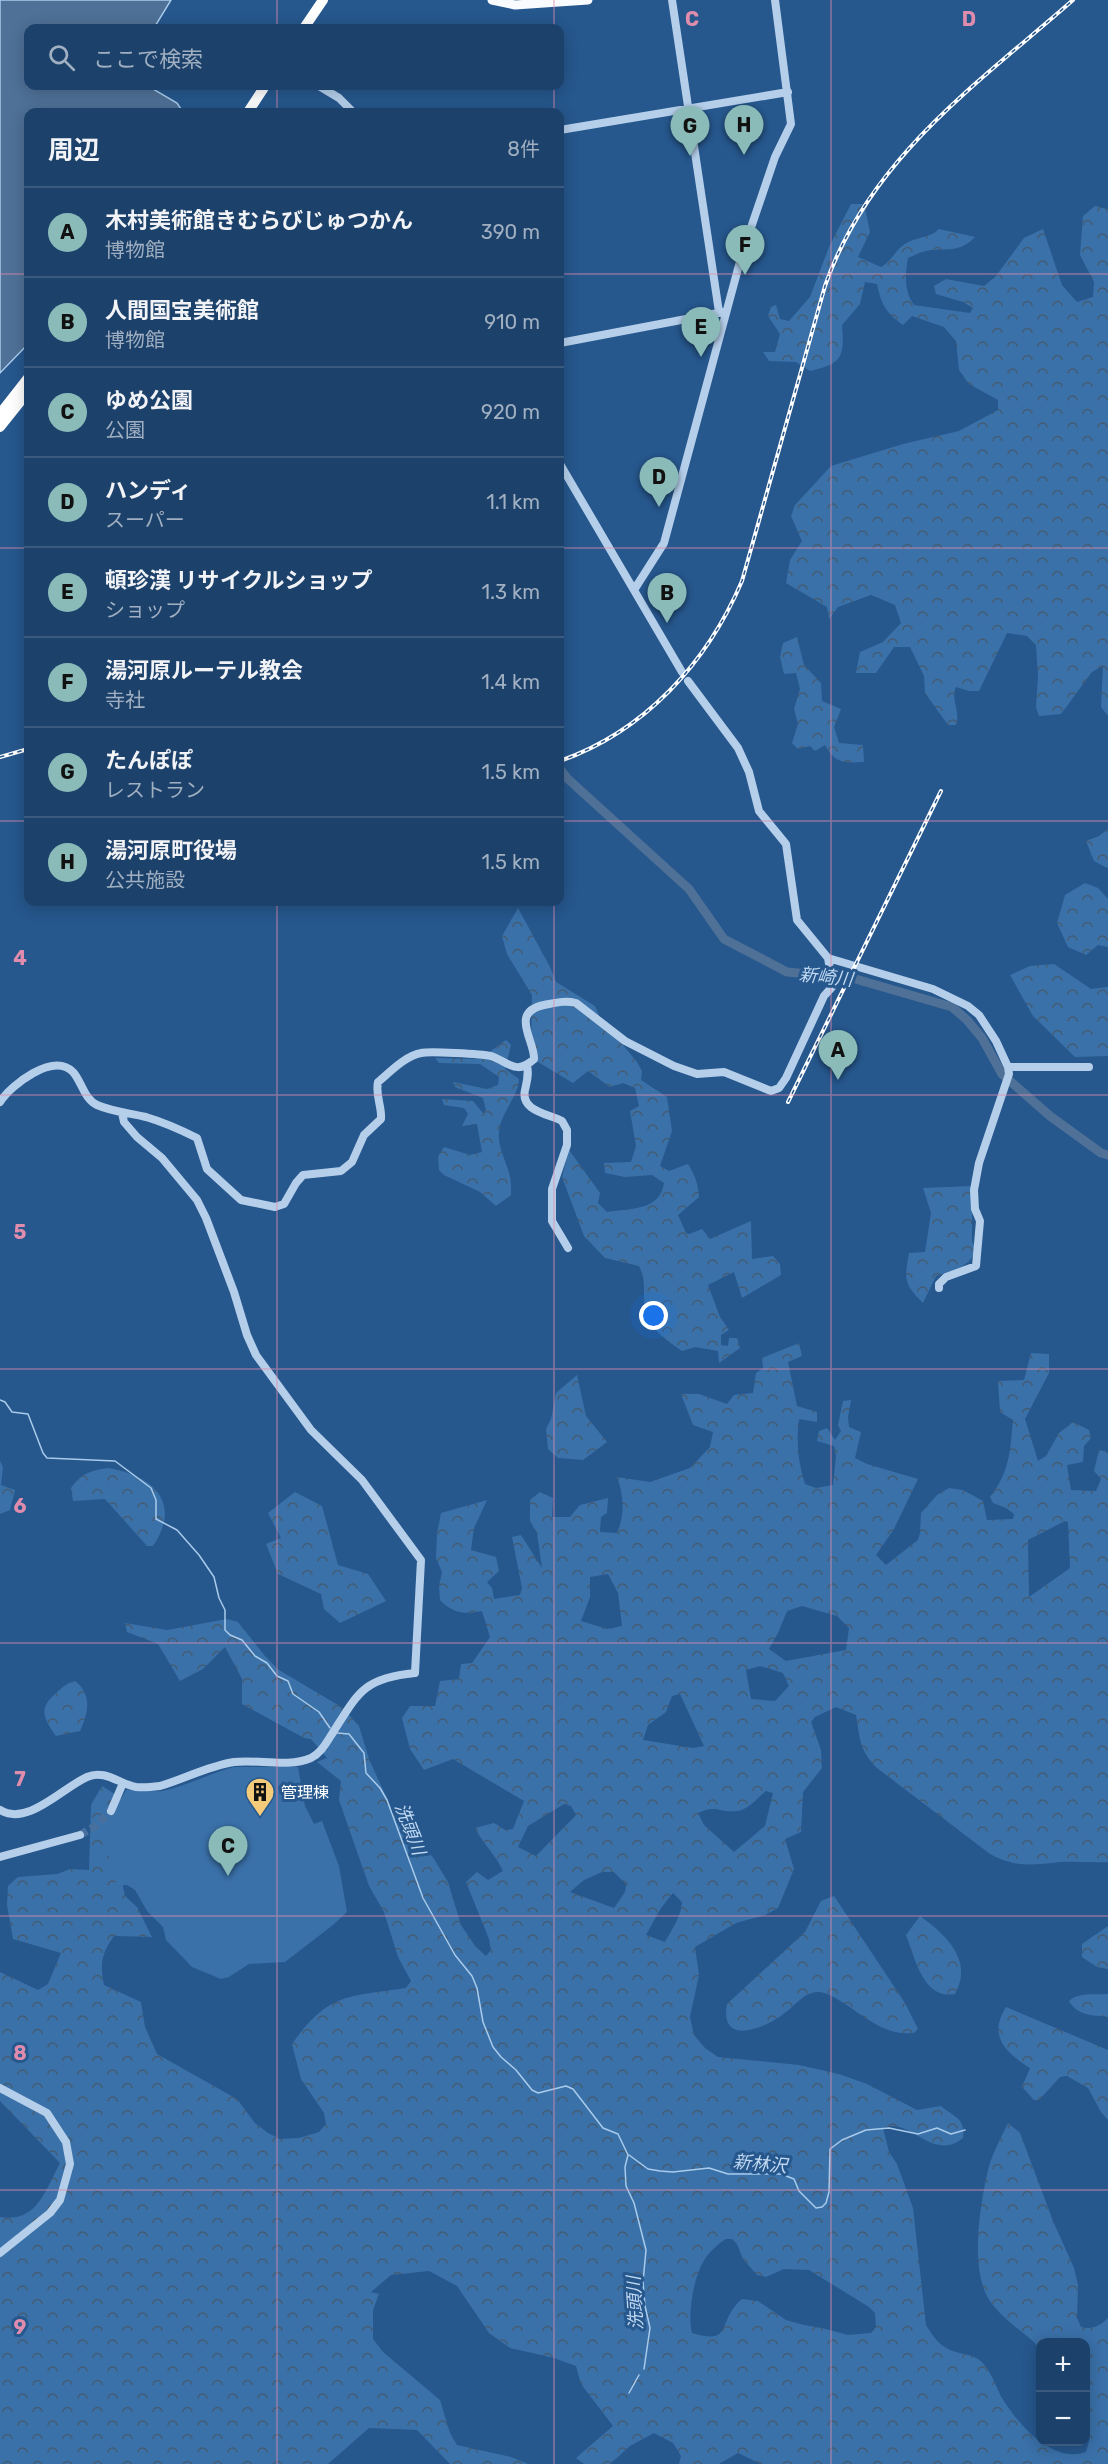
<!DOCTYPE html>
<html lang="ja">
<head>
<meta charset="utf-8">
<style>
	:root { --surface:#1c416a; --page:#294c72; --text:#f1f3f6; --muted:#a0afc1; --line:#3a5a7e; --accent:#8bbbb9 }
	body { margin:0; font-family:Rubik,"Noto Sans JP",sans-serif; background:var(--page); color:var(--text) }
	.controls { position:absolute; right:18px; bottom:18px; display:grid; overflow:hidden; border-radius:12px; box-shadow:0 3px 15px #0003 }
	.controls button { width:54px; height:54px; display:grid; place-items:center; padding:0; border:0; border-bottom:2px solid var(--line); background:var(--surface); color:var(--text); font:30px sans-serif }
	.you { position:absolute; left:654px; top:1316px; width:21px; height:21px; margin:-15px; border:4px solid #fff; border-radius:50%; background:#1a73e8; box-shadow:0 0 0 9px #1a73e833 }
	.badge { display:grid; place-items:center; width:39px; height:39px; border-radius:50%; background:var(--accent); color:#111; font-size:20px; font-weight:700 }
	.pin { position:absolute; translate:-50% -50px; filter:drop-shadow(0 2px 3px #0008) }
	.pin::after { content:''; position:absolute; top:32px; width:21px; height:18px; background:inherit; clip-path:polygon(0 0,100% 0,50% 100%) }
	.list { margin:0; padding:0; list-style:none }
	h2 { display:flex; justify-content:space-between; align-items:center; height:78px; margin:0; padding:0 24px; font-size:26px }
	h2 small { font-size:20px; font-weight:400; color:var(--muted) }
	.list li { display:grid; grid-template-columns:39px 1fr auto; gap:18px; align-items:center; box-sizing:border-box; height:90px; padding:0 24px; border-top:2px solid var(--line) }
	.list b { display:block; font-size:22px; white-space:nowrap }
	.list p { margin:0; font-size:20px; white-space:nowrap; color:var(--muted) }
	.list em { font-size:20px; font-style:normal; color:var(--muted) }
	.icon { flex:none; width:33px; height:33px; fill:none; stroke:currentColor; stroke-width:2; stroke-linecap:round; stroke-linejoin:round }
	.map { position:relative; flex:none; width:1108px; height:2464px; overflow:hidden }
	.search { position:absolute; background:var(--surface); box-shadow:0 3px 15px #0003; left:24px; top:24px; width:540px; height:66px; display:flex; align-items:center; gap:15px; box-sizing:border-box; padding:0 21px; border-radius:12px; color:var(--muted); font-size:22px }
	.panel { position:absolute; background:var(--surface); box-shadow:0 3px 15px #0003; left:24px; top:108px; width:540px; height:798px; border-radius:12px }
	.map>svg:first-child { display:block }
	.forest { fill:url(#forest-crowns); fill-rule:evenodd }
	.green { fill:#3a71a9 }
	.water { fill:#4f7197; stroke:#a9cbeb; stroke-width:1.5 }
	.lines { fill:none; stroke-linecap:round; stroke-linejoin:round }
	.stream { stroke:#a9cbeb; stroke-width:1.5 }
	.river { stroke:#4f7197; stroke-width:9 }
	.minor-tunnel { stroke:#47709e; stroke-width:8; stroke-dasharray:8 4; stroke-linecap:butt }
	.minor { stroke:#b5cfeb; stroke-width:8 }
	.major { stroke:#f9fbff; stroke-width:9 }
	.highway { stroke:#fff; stroke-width:10 }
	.rail-casing { stroke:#fff; stroke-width:4 }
	.rail { stroke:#26578d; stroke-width:1.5; stroke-dasharray:4.5; stroke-linecap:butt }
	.grid { fill:none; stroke:#e08cad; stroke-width:1.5; stroke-opacity:0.55 }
	.labels { text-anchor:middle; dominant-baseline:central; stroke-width:6; stroke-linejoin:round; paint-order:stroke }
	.poi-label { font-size:16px; fill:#fff; stroke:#26578d; text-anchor:start }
	.water-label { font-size:18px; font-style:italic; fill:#c1d9f2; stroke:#26578d }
	.grid-label { font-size:20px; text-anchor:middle; font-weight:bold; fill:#e08cad; stroke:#26578d; stroke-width:6; stroke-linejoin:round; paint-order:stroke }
</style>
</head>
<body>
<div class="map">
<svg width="1108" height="2464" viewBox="0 0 1108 2464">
	<defs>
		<pattern id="forest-crowns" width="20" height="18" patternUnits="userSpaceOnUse" patternTransform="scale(1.5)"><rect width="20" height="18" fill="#3a71a9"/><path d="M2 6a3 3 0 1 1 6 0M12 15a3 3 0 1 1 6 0" fill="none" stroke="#455b71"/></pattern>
	</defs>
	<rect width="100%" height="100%" fill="#26578d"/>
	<path class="forest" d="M851 204H864L870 232 858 257 881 267C892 261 895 250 905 244 917 236 929 239 939 229L975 237C959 254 946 247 926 251 920 252 913 256 908 258 905 275 904 291 914 305L970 313 973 308 963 302 936 294 934 286 946 279 984 286 996 276 1024 238 1043 229 1062 285 1077 302 1093 297 1094 282 1080 255 1083 216 1095 206 1108 209V716L1101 707 1103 666 1092 672 1061 714 1039 716 1036 707 1038 676 1036 645 1027 636 1007 633 979 691H969L956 687C950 699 961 712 956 725H948L925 693 924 676 910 647H894L876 673H856L860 652 883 642 901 623 895 605 871 595 838 607 829 619 827 607 786 583 790 560 802 541 791 516 795 505 831 466 903 444 959 431 998 410V400L969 384 959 370 956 341 944 327 912 316 903 325C886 313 881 304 877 284L865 282 860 304 842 325C845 358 841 364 810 371L796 362 769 361 763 352H775L780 334 768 316 771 307 776 305 780 319 789 321 810 297 829 247Z
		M797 637 804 665 821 683 822 701 841 709 834 727 839 743 863 745 864 762C845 763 835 764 825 745L815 751 810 746 798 749 792 743 798 724 794 709 800 689 796 673 784 674 780 657 783 643Z
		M1108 829V867L1107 868 1094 861 1086 841 1099 836Z
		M1085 883 1098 888 1108 899V947L1098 945 1086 955 1068 947 1057 923 1065 895Z
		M518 908 550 967 556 982 595 1006 604 1027 623 1045 637 1062 642 1071 641 1080 667 1097 672 1131 660 1166 669 1171 688 1164C695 1175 698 1184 699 1197L678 1215 686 1233 689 1234 702 1229 710 1239 751 1221 752 1259 773 1256 780 1264 781 1275 742 1298 734 1272 708 1285 720 1317 729 1330 721 1335V1345L728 1346 729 1338H737L740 1348 719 1363 718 1351 695 1347 682 1351C659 1335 643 1324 644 1294 644 1282 644 1276 639 1266L605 1258 584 1236 562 1177 569 1150 600 1193 598 1203 607 1212C631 1208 660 1211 664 1183L652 1175 625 1177 605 1173 604 1163 631 1162 636 1146 630 1111 639 1106 635 1088 623 1083 610 1087 588 1071 573 1083 538 1062 533 1064 531 1048 532 995 507 954 502 936Z
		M1054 964 1091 989 1108 987V1056L1075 1057 1033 1016 1010 975 1030 966Z
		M506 1040 511 1045 505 1069 519 1079C519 1095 501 1113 499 1131 497 1147 507 1162 510 1177 511 1182 511 1189 511 1195L496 1206 480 1192 444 1175 439 1170 438 1156 444 1147 470 1155 482 1152 477 1124 462 1126 468 1114 464 1108 444 1105 442 1099 473 1101 483 1113 486 1110 483 1098 455 1087 453 1082 487 1089 498 1085 499 1077 480 1064 439 1063 435 1058 480 1059Z
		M972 1186V1241L976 1250C969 1268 953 1270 936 1276L923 1303C904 1284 904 1280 909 1253L925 1252 931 1213 923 1188Z
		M799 1343 802 1356 788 1362 797 1406 817 1412V1422L799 1419C796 1441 798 1463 805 1484L816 1488 833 1485 836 1456 834 1446 817 1441 819 1431 827 1428 835 1440 841 1431 838 1425 843 1401 851 1400 848 1417 849 1427 861 1432 855 1458 867 1464 918 1479 894 1529 876 1555 886 1565 918 1540 920 1533 921 1513 937 1495 949 1488 963 1490 983 1501 987 1520 1013 1519 1014 1514 1006 1508 993 1503 990 1497C1010 1471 1010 1452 1013 1420L1000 1412 998 1381 1024 1380 1031 1353 1049 1354V1373L1025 1419 1038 1461 1046 1456 1059 1433 1073 1422 1089 1430 1091 1438 1084 1446 1083 1462 1067 1465 1071 1490 1096 1491 1101 1479 1094 1471 1099 1450 1108 1452V1862C1092 1863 1076 1861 1060 1862 1032 1865 1016 1868 990 1854L877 1768C859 1750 860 1738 856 1715L836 1707 815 1717 811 1722 821 1750 822 1768 803 1792 801 1832 785 1839 794 1869 778 1908 765 1915 736 1923 695 1947 699 1975 690 2017 694 2035 705 2048 718 2057 799 2065 839 2074 867 2084 917 2110 941 2106C955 2118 965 2117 963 2138 933 2163 909 2116 883 2128L889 2152 897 2164 913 2208 926 2325C934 2338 941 2348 956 2352 963 2354 972 2355 978 2359 990 2367 996 2387 1002 2398 1018 2424 1052 2464 1086 2452L1090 2438 1086 2415V2342H1040V2348C1023 2331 1004 2321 990 2301 969 2270 980 2205 988 2170 992 2154 1001 2138 1008 2123L1020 2133 1053 2221 1074 2268 1078 2285 1077 2318 1081 2327C1092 2330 1100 2326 1108 2318V2464H761L738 2453 719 2464H679L681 2456 673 2443 654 2433 630 2446 610 2464H584L576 2458 613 2426 581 2384 576 2366 554 2358 510 2348 489 2333 457 2286 429 2271 391 2275 371 2292 379 2294 373 2310V2339L383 2352 440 2400 450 2433 457 2445 511 2457 528 2464H450L417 2430 369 2428 328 2464H0V2217C37 2223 45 2191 60 2163L0 2101V1972L38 1990 48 1984 61 1953 13 1939 7 1905 8 1886 18 1877 57 1874 70 1869 89 1870 91 1805 102 1786 139 1809 115 1852 125 1896 137 1907 152 1937 114 1936C101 1954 100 1964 104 1985L141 2002 145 2027 157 2054 237 2099 255 2123 268 2133 280 2139 299 2138 319 2132 326 2124 324 2113 301 2079 292 2044C329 1992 348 1997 406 1988L411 1981 398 1957 384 1912 369 1886 339 1800 341 1781 317 1762 327 1758 311 1739 304 1738 242 1704V1679L225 1647 203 1669 180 1681 158 1644 127 1632 125 1623 167 1630 227 1619 238 1622 265 1656 279 1670 343 1708 359 1726 369 1759 400 1827 415 1835 434 1859 448 1882 461 1925 475 1946 486 1956 491 1950 489 1939 466 1882 477 1872 488 1880 503 1871C496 1855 483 1844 475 1828L494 1823 505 1830 513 1829 524 1801 453 1759 424 1770 410 1749 402 1718 410 1706H435L440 1681 459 1679 461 1664 472 1663 490 1637 482 1611C465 1615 452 1613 440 1600L439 1586 442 1572 436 1558 437 1534 441 1513 487 1500 474 1528 471 1550 496 1557 499 1571 487 1582 492 1588 494 1599 520 1595 522 1588 512 1537 521 1535 542 1568 537 1533 530 1521V1500L540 1492 553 1498 552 1517H570L580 1505 608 1498 607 1513 601 1517 600 1532 617 1533C625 1514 624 1496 617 1477L650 1482 690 1468 710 1447 713 1432 693 1425 681 1394H699L727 1404 734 1395 753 1393 756 1373 763 1368 762 1358ZM1065 1521 1068 1522 1070 1568 1029 1597 1028 1540ZM608 1574 618 1593 622 1626 607 1629 581 1621 590 1597V1577ZM802 1606 837 1616 849 1628 846 1650 786 1661 769 1649 778 1633 787 1611ZM760 1666 783 1673 789 1686 775 1701 751 1699 746 1670ZM680 1694 704 1746 693 1748 643 1740 648 1725 666 1712 672 1696ZM766 1791 773 1793 765 1826 734 1852 704 1825 698 1813C716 1804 720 1813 737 1811 748 1810 757 1798 766 1791ZM564 1804 571 1806 576 1815 536 1856 518 1847 528 1826ZM602 1872H614L626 1884 625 1892 614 1908 570 1892 584 1880ZM673 1893 682 1902C681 1917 672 1929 665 1942L646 1935 661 1908ZM726 2239H732L737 2244 743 2259 757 2275 766 2277 784 2269 809 2270 869 2307 875 2313 876 2327 871 2333 848 2335 822 2328 804 2325 786 2320 758 2301 742 2299C716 2321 734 2346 692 2333 687 2314 694 2275 705 2259 710 2251 718 2244 726 2239Z
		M577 1375 586 1416 607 1442 583 1460 558 1458 548 1449 546 1429 551 1419 556 1393Z
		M0 1461 3 1467 1 1485 15 1490 10 1510 0 1514Z
		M108 1468C152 1475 183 1502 153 1546H147L105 1499 73 1501 71 1488C80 1474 92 1470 108 1468Z
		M295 1492 322 1506 338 1565 368 1574 386 1601 340 1623 324 1609 321 1594 278 1574 266 1544 281 1538 268 1513Z
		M75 1681C93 1695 88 1713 80 1731L56 1736C44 1719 38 1709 55 1694 62 1688 66 1683 75 1681Z
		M834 1896 905 2003 918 2029 914 2033C886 2036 866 2018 844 2003 836 1999 828 1992 818 1992 814 1992 808 1994 805 1996 795 2003 787 2013 776 2019 755 2032 720 2042 727 2004L805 1932 821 1901Z
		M920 1916C945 1934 974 1960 955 1994 923 2000 915 1958 906 1935Z
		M1108 1926V1969L1097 1967 1082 1957V1944Z
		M1108 1994V2017C1092 2015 1078 2016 1069 2001 1078 1992 1096 1995 1108 1994Z
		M1006 2007 1108 2050V2120L1101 2112 1088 2088 1067 2076 1060 2077 1039 2100H1034L1022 2087 1030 2068C1005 2052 988 2036 1006 2007Z"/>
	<path class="green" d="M234 1767H298L305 1806 314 1824 322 1821 339 1866 347 1912 333 1925 285 1962 249 1964 229 1977 221 1979 192 1967 166 1940 163 1927 147 1911 135 1890 127 1885 116 1886 114 1865 106 1852 102 1825 113 1813 126 1790C139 1787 153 1794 167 1790 190 1784 211 1773 234 1767Z"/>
	<path class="water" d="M0 0H171L154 28H28V86H148L177 103 183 112H28V344L0 373Z"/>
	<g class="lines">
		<path class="stream" d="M0 1400 5 1402 12 1412 28 1414 43 1453 47 1458 115 1461 151 1488 156 1500V1519L177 1530 199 1555 214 1577 219 1598 225 1610V1630L230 1635 242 1640 255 1656 267 1663 277 1676 288 1681 293 1694 319 1712 330 1728
			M337 1733 349 1734 364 1753 366 1773 380 1788 387 1800 423 1898 455 1955 472 1976 477 1988 483 2022 493 2047 501 2057 516 2070 532 2090 538 2093 566 2086 573 2089 603 2128 618 2134 628 2155 625 2167 626 2186 634 2203 646 2250 643 2282 645 2306 650 2328 644 2369
			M629 2155 648 2169 660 2171 673 2172 709 2168 728 2174H781L794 2179 799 2191 816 2208 822 2207 826 2203 829 2192 830 2149 842 2140 866 2130 889 2128 918 2134 937 2128 951 2134 965 2130
			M629 2393 639 2375"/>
		<path class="river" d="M560 769 568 779 689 889 724 939 787 972 852 978 952 1007 967 1020 982 1038 1002 1074 1050 1116 1101 1153 1108 1155"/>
		<path class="minor-tunnel" d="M80 1835 94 1827 111 1811"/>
		<path class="minor" d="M672 0 719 312
			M319 86 339 98 353 112
			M560 130 788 92
			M560 343 723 312
			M560 464 682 672
			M634 590 664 543 742 254 775 157 791 124 775 0
			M688 681 738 748 749 772 759 811 786 844 797 920 828 958 933 989 968 1006 979 1015 996 1041 1008 1067 1009 1074 979 1163 974 1190 975 1209 980 1221 976 1266 946 1277 939 1284V1288
			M527 1065C529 1074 527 1081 525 1090 520 1111 549 1114 562 1121L567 1130V1145L552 1189V1221L568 1248
			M1008 1067H1089
			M0 1102C11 1085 53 1052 73 1072 82 1082 84 1099 97 1105 113 1112 130 1113 146 1117 163 1122 181 1130 197 1138L207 1169 241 1200 275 1207 284 1204 296 1183 303 1175 341 1171 352 1162 364 1135 381 1119C382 1106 375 1095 378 1082 390 1072 405 1056 421 1053 429 1051 482 1054 491 1056 509 1062 516 1076 534 1059 535 1041 509 1012 544 1005 555 1003 565 1000 576 1003L625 1041 674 1066 697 1074 724 1072 771 1091 779 1088 786 1078 824 996 833 986 828 958
			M0 1810C27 1827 62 1788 87 1777 105 1769 119 1784 136 1787 144 1788 152 1787 160 1786 184 1779 208 1766 234 1762 259 1759 287 1768 311 1758 321 1753 326 1743 332 1734 358 1693 363 1678 415 1673L421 1560 362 1480 311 1430 256 1355 247 1335 234 1292 206 1218 197 1200 162 1158 137 1137 124 1122 122 1113
			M111 1811 123 1783
			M0 1857 80 1835
			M0 2088 47 2113 66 2142 70 2164 60 2200 50 2213 0 2253"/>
		<path class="major" d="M492 0 515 5 588 0"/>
		<path class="highway" d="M304 28 323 0
			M248 112 265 86
			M0 414 28 378
			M0 427 28 392"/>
		<g class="rail-casing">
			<path id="rail" d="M0 757 28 749
				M560 761C645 731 707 663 742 581L825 286C869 159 976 85 1073 0
				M788 1102 941 791"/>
		</g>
		<use href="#rail" class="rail"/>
	</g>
	<path class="grid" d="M277 0V28M554 0V28M831 0V2464M277 86V112M554 86V112M0 274H28M560 274H1108M0 548H28M560 548H1108M0 821H28M560 821H1108M277 902V2464M554 902V2464M0 1095H1108M0 1369H1108M0 1643H1108M0 1916H1108M0 2190H1108"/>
	<defs>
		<g id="building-pin" transform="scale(1.5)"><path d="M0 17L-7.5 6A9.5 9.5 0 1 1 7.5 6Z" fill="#f4cb7a" stroke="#26578d"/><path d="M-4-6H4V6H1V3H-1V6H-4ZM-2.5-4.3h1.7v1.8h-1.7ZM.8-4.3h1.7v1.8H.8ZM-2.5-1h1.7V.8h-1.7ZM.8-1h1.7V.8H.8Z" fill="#111"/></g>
	</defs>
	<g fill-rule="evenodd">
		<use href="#building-pin" x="260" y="1792"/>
	</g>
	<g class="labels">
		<g class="poi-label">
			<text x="281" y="1792">管理棟</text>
		</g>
		<g class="water-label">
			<text transform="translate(826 977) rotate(6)">新崎川</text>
			<text transform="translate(410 1829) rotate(69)">洗頭川</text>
			<text transform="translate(760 2164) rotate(5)">新林沢</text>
			<text transform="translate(635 2303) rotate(-93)">洗頭川</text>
		</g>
	</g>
	<g class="grid-label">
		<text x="692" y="26">C</text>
		<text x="969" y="26">D</text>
		<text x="20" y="965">4</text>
		<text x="20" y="1239">5</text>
		<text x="20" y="1513">6</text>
		<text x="20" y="1786">7</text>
		<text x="20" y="2060">8</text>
		<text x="20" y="2334">9</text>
	</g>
</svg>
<div class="controls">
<button>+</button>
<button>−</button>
</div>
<div class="you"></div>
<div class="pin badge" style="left:838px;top:1080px">A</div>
<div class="pin badge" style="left:667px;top:623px">B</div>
<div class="pin badge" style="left:228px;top:1876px">C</div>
<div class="pin badge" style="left:659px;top:507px">D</div>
<div class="pin badge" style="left:701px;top:357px">E</div>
<div class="pin badge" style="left:745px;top:275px">F</div>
<div class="pin badge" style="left:690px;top:156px">G</div>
<div class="pin badge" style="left:744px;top:155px">H</div>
<div class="search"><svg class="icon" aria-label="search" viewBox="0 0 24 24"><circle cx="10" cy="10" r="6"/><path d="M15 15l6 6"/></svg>ここで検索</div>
<section class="panel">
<h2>周辺<small>8件</small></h2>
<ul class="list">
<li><span class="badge">A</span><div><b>木村美術館きむらびじゅつかん</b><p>博物館</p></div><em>390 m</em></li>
<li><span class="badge">B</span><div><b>人間国宝美術館</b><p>博物館</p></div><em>910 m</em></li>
<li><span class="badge">C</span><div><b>ゆめ公園</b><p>公園</p></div><em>920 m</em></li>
<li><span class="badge">D</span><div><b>ハンディ</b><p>スーパー</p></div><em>1.1 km</em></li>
<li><span class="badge">E</span><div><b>頓珍漢 リサイクルショップ</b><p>ショップ</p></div><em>1.3 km</em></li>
<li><span class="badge">F</span><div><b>湯河原ルーテル教会</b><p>寺社</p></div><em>1.4 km</em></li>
<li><span class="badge">G</span><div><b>たんぽぽ</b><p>レストラン</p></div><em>1.5 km</em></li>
<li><span class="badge">H</span><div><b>湯河原町役場</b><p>公共施設</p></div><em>1.5 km</em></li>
</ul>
</section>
</div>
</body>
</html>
